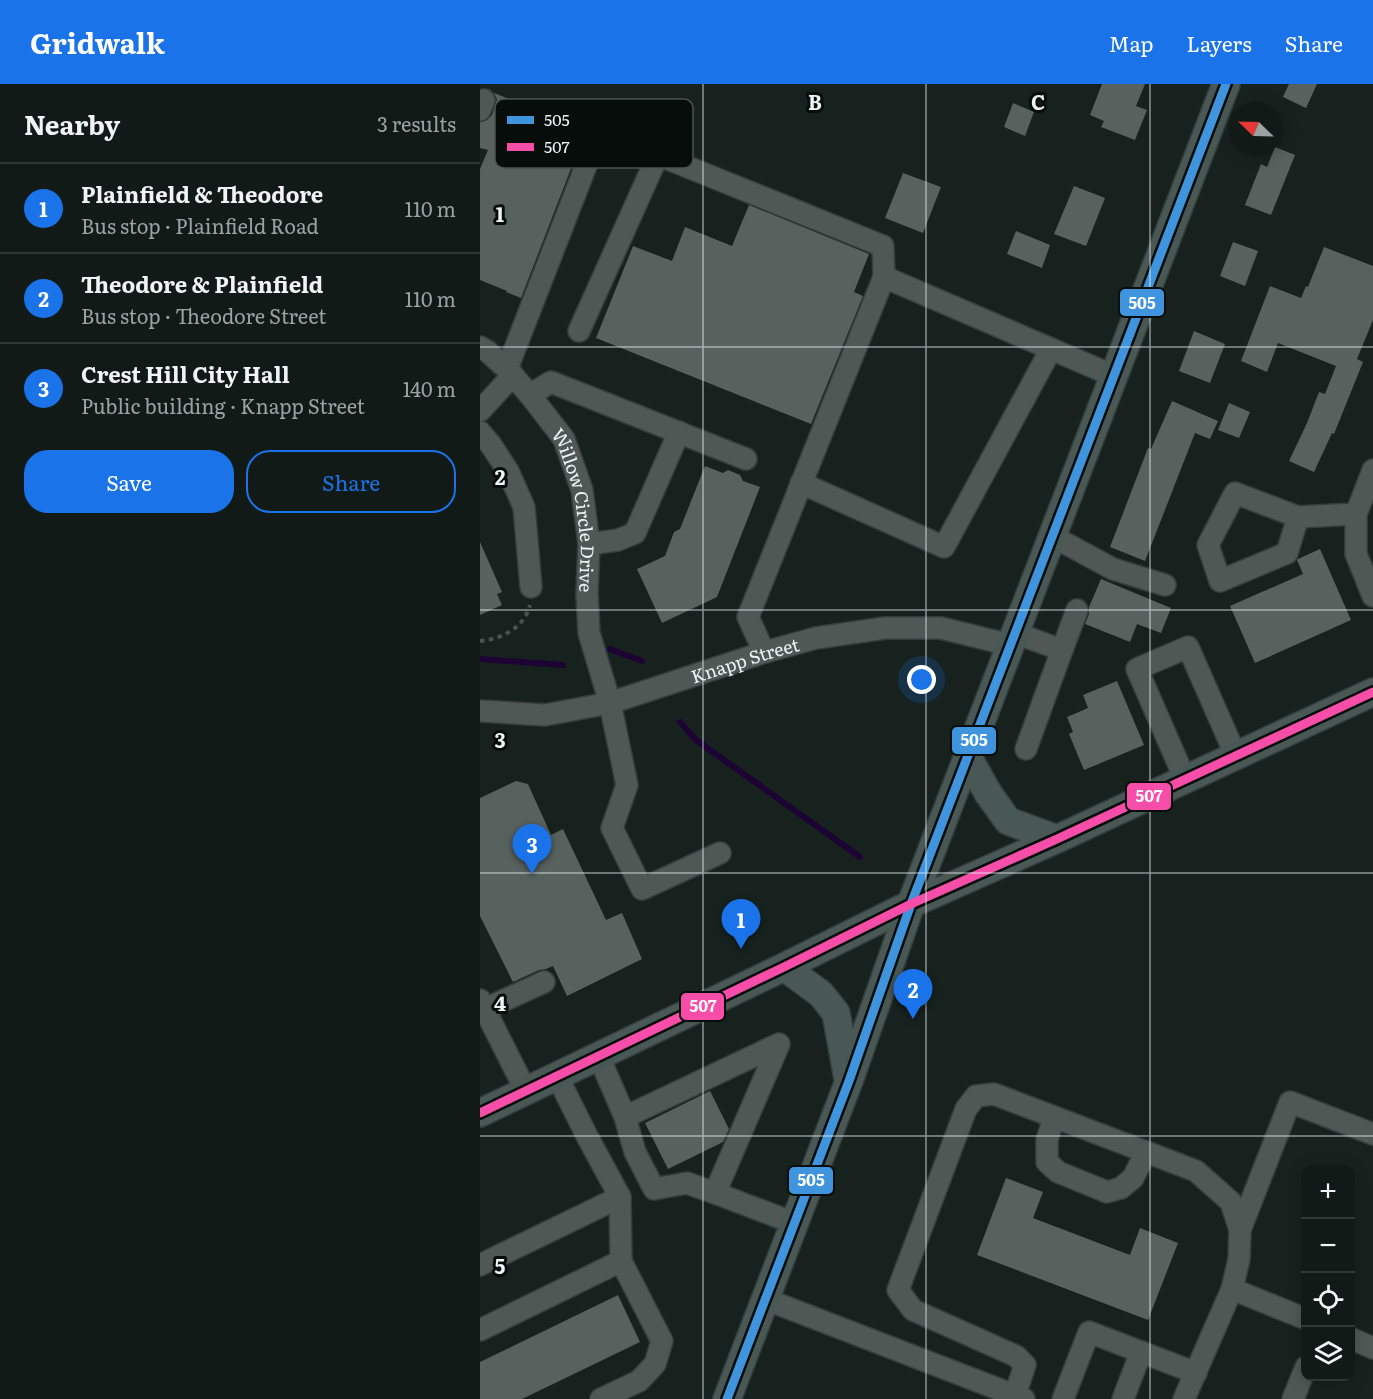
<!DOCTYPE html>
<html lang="en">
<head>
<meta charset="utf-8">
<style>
	:root { --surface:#111a17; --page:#1a2320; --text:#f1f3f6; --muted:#9ca1a1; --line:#303836; --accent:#1a73e8 }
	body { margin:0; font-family:Literata,serif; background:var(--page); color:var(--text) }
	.controls { position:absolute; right:18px; bottom:18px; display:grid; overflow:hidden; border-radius:12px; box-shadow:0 3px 15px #0003 }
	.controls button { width:54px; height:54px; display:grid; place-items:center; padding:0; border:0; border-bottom:2px solid var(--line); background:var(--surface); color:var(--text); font:30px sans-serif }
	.compass { position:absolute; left:749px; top:18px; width:54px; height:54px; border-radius:50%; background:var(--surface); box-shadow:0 3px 15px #0003; rotate:293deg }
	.you { position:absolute; left:442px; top:596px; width:21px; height:21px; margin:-15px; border:4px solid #fff; border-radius:50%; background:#1a73e8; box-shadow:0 0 0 9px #1a73e833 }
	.badge { display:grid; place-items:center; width:39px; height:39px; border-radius:50%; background:var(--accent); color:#fff; font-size:20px; font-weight:700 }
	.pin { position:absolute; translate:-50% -50px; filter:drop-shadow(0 2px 3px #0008) }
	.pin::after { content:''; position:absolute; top:32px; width:21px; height:18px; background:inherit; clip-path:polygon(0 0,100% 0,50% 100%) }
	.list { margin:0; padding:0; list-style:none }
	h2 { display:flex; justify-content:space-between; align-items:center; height:78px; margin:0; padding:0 24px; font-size:26px }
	h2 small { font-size:20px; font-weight:400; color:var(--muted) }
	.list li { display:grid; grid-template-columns:39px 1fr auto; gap:18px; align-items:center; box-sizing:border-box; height:90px; padding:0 24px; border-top:2px solid var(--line) }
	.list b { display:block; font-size:22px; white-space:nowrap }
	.list p { margin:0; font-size:20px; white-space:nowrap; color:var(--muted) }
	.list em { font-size:20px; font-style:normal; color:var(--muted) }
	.actions { display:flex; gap:12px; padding:18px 24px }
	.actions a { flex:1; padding:14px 0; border:2px solid var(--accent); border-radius:24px; text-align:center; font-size:21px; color:var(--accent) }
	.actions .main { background:var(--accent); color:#fff }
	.icon { flex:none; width:33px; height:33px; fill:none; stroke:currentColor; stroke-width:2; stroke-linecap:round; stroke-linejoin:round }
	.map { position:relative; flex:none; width:893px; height:1315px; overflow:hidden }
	header { display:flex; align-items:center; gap:36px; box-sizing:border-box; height:84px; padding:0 30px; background:var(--accent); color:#fff }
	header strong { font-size:28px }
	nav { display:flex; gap:33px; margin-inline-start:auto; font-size:21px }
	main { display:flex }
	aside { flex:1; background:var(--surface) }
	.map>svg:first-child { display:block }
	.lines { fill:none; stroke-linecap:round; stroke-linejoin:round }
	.stream { stroke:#1c0334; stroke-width:6 }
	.building { fill:#57615e }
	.minor-casing { stroke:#353e3c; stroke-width:24 }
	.major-casing { stroke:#353e3c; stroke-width:30 }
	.path { stroke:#4b5250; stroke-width:4; stroke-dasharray:4.5 4.5; stroke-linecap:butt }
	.minor { stroke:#505856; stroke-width:21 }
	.major { stroke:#495855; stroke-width:27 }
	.bus-1-casing { stroke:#060d0b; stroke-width:14 }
	.bus-2-casing { stroke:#060d0b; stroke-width:14 }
	.bus-1 { stroke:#4094de; stroke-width:9 }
	.bus-2 { stroke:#f54da8; stroke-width:9 }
	.grid { fill:none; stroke:#ebf6f4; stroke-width:1.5; stroke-opacity:0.55 }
	.labels { text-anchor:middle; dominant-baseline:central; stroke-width:6; stroke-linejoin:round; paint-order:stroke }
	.street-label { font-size:18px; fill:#ebf6f4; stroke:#060d0b }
	.key { fill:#060d0b; stroke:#4b5351; stroke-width:1.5 }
	.key-label { font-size:16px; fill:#ebf6f4 }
	.grid-label { font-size:20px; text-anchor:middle; font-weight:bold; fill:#ebf6f4; stroke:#060d0b; stroke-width:6; stroke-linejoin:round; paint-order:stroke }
	.line-badge { stroke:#060d0b; stroke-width:2 }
	.badge-label { font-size:16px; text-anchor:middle; font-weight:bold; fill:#fff }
</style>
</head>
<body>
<header>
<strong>Gridwalk</strong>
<nav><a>Map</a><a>Layers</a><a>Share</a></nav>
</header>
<main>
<aside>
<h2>Nearby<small>3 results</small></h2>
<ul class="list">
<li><span class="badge">1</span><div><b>Plainfield &amp; Theodore</b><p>Bus stop · Plainfield Road</p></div><em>110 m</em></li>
<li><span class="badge">2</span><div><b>Theodore &amp; Plainfield</b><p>Bus stop · Theodore Street</p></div><em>110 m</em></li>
<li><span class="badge">3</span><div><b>Crest Hill City Hall</b><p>Public building · Knapp Street</p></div><em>140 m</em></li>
</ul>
<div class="actions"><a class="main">Save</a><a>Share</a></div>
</aside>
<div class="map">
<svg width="893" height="1315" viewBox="0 0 893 1315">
	<rect width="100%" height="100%" fill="#17221f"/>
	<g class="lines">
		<path class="stream" d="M130 565 162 577
			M0 575 83 581
			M200 638 216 656 380 773"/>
	</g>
	<path class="building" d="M622 0H665L656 22 667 26 655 56 621 43 624 37 610 31Z
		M809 0H837L826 24 803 13Z
		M14 9 87 37 90 31 110 39 97 69 41 214 26 208 27 207 0 196V85L8 66 0 64V38L7 36 12 31 17 15Z
		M533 19 554 28 545 52 524 43Z
		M795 63 815 71 791 131 765 121 781 80 787 83Z
		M423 89 461 103 443 149 405 134Z
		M594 102 625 114 606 162 574 150Z
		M269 121 389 170 374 208 383 212 331 340 116 254 153 162 192 177 205 143 252 162Z
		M536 147 570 161 562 184 527 170Z
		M753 158 778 167 765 202 740 192Z
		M844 163 893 182V236L877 275 883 278 854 350 852 349 834 388 809 377 827 339 839 308 845 310 856 282 798 259 787 288 761 277 790 202 821 214 826 202 828 203Z
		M714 247 745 260 730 299 699 287Z
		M692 317 738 337 730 355 715 349 665 477 630 463 668 364 671 365Z
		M749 319 770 328 759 354 738 346Z
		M225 382 243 389 248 386 260 391 263 397 280 403 237 513 182 539 157 485 185 472 194 448 200 445Z
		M0 458 22 508 17 510 22 521 0 531Z
		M840 465 871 536 775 579 750 522 823 490 817 476 818 475Z
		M621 495 691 524 681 549 657 540 650 558 605 540 609 530V523Z
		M637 597 664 661 604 686 589 650 593 648 587 633 608 624 603 611Z
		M36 697 48 700 71 751 83 745 126 836 142 829 162 875 87 912 73 882 66 885 59 886 33 898 0 832V714Z
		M230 1007 249 1045 243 1058 188 1085 165 1039Z
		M526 1094 563 1108 553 1134 650 1171 660 1144 698 1159 668 1236 497 1171Z
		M138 1211 160 1258 42 1315H0V1278Z"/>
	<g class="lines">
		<g class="minor-casing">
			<g id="minor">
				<path d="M0 26 4 16"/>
				<path d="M99 247 178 71 403 162 404 193"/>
				<path id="s1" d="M0 263 7 267 27 285 50 311 84 355 102 406 109 460 107 509 109 549 130 619 147 701 132 744 162 805 240 769"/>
				<path d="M27 285 109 74"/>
				<path d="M50 311 71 298 266 375"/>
				<path d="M0 327 33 291"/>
				<path d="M0 348 11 361 28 387 44 423 51 503"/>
				<path d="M893 386 876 430V470L893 512"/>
				<path d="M321 399 464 463 571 265"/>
				<path d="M818 433 807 469 740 497 728 461 755 409 818 433 876 430"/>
				<path d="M572 452 633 485 685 501"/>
				<path d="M109 460 138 456 155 449 199 348"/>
				<path d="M535 549 582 566 597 526"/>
				<path d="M284 568 268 533 404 193 634 292"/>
				<path id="s2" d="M0 627 65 631 130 619 285 568 336 554 405 544H461L530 561"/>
				<path d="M546 665 582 566"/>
				<path d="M705 695 657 585 708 563 756 672"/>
				<path d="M0 916 46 1007"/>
				<path d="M5 925 64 898"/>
				<path d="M119 973 145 1033 299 960 235 1109 314 1139"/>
				<path d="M145 1033 155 1068 174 1105 207 1099 235 1109"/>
				<path d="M574 1033 567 1056V1078L578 1088 627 1108 641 1104 653 1094 666 1068"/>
				<path d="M140 1113 141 1177"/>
				<path d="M0 1181 140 1113 108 1054 77 992"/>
				<path d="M752 1205 826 1235"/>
				<path d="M285 1215 544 1315"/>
				<path d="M0 1246 141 1177 182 1257 175 1280 159 1297 121 1315"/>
				<path d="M870 1254 893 1264"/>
				<path d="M535 1311 545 1281 536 1272 433 1226 418 1206 486 1025 496 1012 514 1010 716 1087 751 1118 760 1146"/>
				<path d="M583 1315 609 1248 716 1289"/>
				<path d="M643 1315 661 1268"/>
				<path d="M704 1315 752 1205 759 1175 760 1146 810 1018 893 1050"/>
				<path d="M813 1315 826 1283"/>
			</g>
		</g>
		<g class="major-casing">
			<path id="major" d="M488 673 508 709 528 737 577 755
				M304 883 341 910 356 929 368 995
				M0 1029 304 883 431 820 577 755 893 608
				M247 1315 369 997 431 820 746 0"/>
		</g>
		<path class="path" d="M0 557C22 555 44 544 50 521"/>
		<use href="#minor" class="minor"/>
		<use href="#major" class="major"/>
		<g class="bus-1-casing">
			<path id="bus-1" d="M247 1315 369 997 431 820 746 0"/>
		</g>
		<g class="bus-2-casing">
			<path id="bus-2" d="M0 1029 304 883 431 820 577 755 893 608"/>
		</g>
		<use href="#bus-1" class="bus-1"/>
		<use href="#bus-2" class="bus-2"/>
	</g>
	<path class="grid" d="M223 0V1315M446 0V1315M670 0V1315M0 263H893M0 526H893M0 789H893M0 1052H893"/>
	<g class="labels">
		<g class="street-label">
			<text stroke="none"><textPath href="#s1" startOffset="198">Willow Circle Drive</textPath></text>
			<text stroke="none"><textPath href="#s2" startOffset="273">Knapp Street</textPath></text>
		</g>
	</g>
	<rect x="15" y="15" width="198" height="69" rx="9" class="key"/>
	<rect x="27" y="32" width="27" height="8" fill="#4094de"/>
	<rect x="27" y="59" width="27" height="8" fill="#f54da8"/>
	<g class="key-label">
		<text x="64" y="42">505</text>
		<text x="64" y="69">507</text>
	</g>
	<g class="grid-label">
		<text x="335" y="26">B</text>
		<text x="558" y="26">C</text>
		<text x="20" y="138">1</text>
		<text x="20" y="401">2</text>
		<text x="20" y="664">3</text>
		<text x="20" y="927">4</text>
		<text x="20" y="1190">5</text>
	</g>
	<g class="line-badge">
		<rect x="639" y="204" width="46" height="29" rx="6" fill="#4094de"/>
		<rect x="471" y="642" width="46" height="29" rx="6" fill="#4094de"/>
		<rect x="646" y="698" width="46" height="29" rx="6" fill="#f54da8"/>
		<rect x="200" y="908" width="45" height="29" rx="6" fill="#f54da8"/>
		<rect x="308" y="1082" width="46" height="29" rx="6" fill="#4094de"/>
	</g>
	<g class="badge-label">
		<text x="662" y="225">505</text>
		<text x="494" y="662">505</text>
		<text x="669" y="718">507</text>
		<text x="223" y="928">507</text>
		<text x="331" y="1102">505</text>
	</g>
</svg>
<div class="controls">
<button>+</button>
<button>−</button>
<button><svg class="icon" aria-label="locate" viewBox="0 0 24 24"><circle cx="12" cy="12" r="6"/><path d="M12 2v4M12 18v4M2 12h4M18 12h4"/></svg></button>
<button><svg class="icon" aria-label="layers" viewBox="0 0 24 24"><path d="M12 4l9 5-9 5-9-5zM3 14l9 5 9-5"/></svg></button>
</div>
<svg class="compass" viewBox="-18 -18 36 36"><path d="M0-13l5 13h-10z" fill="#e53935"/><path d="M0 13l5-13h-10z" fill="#9ca1a1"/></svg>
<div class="you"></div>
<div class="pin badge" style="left:261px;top:865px">1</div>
<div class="pin badge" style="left:433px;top:935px">2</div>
<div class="pin badge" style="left:52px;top:790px">3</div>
</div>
</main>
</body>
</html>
